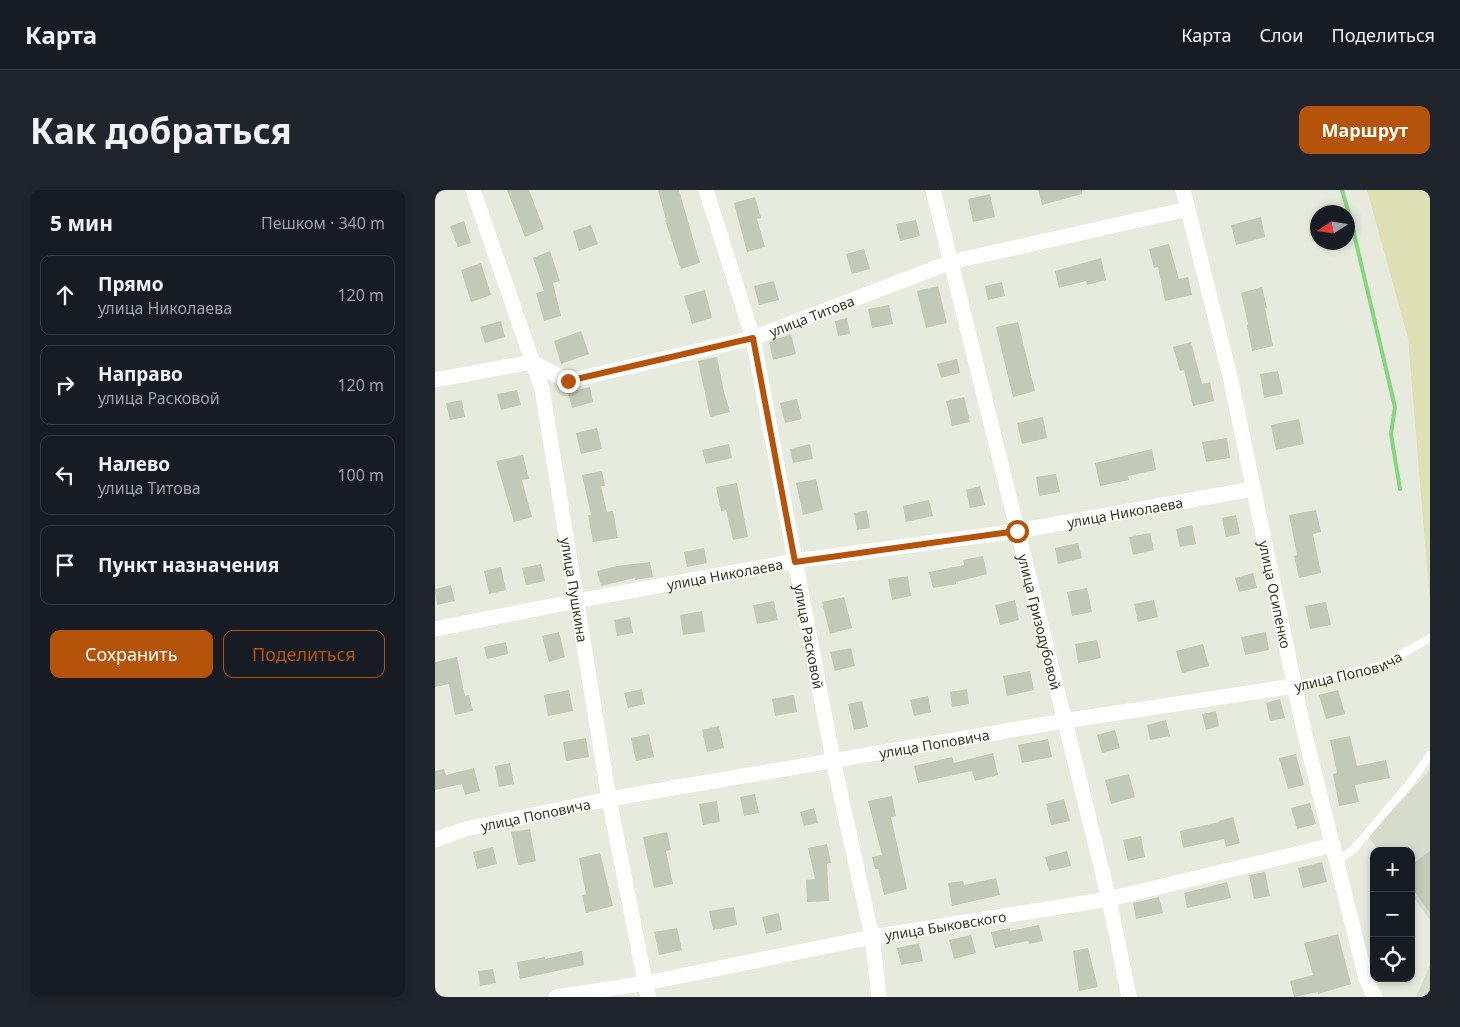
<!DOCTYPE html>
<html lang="ru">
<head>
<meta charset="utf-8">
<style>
	:root { --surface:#171b24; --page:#20242c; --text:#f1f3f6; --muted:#9ea1a6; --line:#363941; --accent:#b45309 }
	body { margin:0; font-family:"Noto Sans",sans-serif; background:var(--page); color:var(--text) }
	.controls { position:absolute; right:15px; bottom:15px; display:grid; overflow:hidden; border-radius:10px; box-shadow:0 2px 8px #0003 }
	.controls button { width:45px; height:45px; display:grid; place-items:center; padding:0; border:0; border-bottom:1px solid var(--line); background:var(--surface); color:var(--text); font:25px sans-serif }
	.compass { position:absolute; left:875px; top:15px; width:45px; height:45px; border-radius:50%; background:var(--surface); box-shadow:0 2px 8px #0003; rotate:258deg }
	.stop { position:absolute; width:15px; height:15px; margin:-11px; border:4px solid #b45309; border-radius:50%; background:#fff }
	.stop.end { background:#b45309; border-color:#fff; box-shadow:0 1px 5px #0008 }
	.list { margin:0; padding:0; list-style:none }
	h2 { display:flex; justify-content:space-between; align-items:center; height:65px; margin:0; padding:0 20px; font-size:21px }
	h2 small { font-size:16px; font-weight:400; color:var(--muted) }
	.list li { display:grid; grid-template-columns:32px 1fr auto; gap:15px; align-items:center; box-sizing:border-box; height:80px; margin:0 10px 10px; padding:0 10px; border:1px solid var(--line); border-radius:10px }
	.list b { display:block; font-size:19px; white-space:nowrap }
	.list p { margin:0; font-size:16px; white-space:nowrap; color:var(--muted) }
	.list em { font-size:16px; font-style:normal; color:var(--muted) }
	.actions { display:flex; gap:10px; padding:15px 20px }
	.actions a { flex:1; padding:11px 0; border:1px solid var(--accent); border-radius:10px; text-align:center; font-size:18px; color:var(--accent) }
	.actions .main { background:var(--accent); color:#fff }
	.icon { flex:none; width:28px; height:28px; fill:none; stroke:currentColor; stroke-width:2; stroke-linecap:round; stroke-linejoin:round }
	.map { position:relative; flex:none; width:995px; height:807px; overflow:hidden; border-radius:10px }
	header { display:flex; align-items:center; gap:30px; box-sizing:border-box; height:70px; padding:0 25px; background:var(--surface); border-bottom:1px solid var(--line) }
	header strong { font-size:24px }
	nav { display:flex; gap:28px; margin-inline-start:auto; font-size:18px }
	.intro { display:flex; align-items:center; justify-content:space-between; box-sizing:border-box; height:120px; padding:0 30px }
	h1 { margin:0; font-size:35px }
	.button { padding:12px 22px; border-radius:10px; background:var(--accent); color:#fff; font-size:18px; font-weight:700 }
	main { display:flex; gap:30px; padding:0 30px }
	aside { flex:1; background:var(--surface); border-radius:10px; box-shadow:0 2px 8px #0003 }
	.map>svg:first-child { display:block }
	.built { fill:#d6dbcc }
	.green { fill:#dddfb4 }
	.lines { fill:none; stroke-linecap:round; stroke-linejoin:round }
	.stream { stroke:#86d680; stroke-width:4 }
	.building { fill:#c2c9b6 }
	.lane { stroke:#fff; stroke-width:8 }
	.street { stroke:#fff; stroke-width:15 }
	.route { stroke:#b45309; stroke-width:6 }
	.labels { text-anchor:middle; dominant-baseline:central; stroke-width:4.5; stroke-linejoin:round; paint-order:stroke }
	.street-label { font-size:14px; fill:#2d3c1e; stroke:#f5f8ee }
</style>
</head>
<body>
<header>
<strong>Карта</strong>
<nav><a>Карта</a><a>Слои</a><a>Поделиться</a></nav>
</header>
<div class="intro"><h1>Как добраться</h1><a class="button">Маршрут</a></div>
<main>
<aside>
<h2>5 мин<small>Пешком · 340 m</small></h2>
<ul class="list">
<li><svg class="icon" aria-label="ahead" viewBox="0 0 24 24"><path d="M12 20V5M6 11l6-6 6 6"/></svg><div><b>Прямо</b><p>улица Николаева</p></div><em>120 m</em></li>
<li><svg class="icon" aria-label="right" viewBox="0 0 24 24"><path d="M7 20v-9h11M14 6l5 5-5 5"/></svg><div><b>Направо</b><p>улица Расковой</p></div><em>120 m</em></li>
<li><svg class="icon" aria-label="left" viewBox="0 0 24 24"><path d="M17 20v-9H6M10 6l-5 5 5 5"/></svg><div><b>Налево</b><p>улица Титова</p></div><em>100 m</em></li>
<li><svg class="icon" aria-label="arrive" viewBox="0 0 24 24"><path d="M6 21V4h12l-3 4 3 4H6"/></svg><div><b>Пункт назначения</b></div></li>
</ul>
<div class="actions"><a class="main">Сохранить</a><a>Поделиться</a></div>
</aside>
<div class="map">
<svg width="995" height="807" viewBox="0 0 995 807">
	<rect width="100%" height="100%" fill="#e7ebde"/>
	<path class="built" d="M995 580V730L976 704V661H944L933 646Z
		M995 775V807H981Z"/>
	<path class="green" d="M932 0H995V413L973 148Z"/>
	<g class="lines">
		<path class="stream" d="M907 0 916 31 960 217 956 244 965 299"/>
	</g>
	<path class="building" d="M72 0H94L109 39 90 47Z
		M223 0H244L265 73 246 79 230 30H231Z
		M603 0H647V4L607 15Z
		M555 4 560 27 538 32 533 9Z
		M320 7 326 28 322 29 330 57 312 62 299 13Z
		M826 27 830 47 801 55 796 35Z
		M481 30 485 46 465 51 461 34Z
		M29 31 36 53 23 57 15 36Z
		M156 35 163 54 144 61 138 41Z
		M734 54 744 89 753 87 757 105 730 111 723 77 719 78 714 59Z
		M429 59 435 79 417 84 411 64Z
		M115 61 125 91 118 93 126 126 109 131 101 103 109 101 98 68Z
		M666 68 671 90 652 95 651 91 624 98 620 81Z
		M46 73 56 105 36 112 26 80Z
		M339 91 344 110 324 115 319 96Z
		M567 92 570 106 553 110 550 96Z
		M503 96 512 133 491 138 482 101Z
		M827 97 832 118H830L838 156 817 161 812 135 813 134 806 103Z
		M270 100 277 128 257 134 249 106Z
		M454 115 458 134 437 138 433 119Z
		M412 128 415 144 403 146 400 131Z
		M66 131 70 147 50 153 45 137Z
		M583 132 600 201 578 207 561 137Z
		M146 141 154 164 126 174 119 151Z
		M356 144 361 164 338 170 334 152Z
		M756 152 767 194 775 192 779 211 758 216 749 180 745 181 738 157Z
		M282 167 289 202 295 222 275 227 263 171Z
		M522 169 525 183 506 188 502 174Z
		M843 181 848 204 829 208 825 184Z
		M155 197 158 212 137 218 133 202Z
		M82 200 86 215 66 220 62 204Z
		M529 207 535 232 517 236 511 211Z
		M362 209 367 229 350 233 345 213Z
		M27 210 30 227 15 230 11 213Z
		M608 227 612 248 587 254 582 233Z
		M864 229 869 254 841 260 836 235Z
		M162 238 167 259 146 264 141 243Z
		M792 248 795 268 771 272 767 252Z
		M294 254 297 268 271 274 267 260Z
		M375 254 378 269 358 273 355 259Z
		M717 259 721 280 693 286 694 290 665 296 660 273Z
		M88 265 94 289 87 290 97 327 79 332 61 271Z
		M167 281 170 296H166L172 322 178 321 183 348 158 352 153 325H156L147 285Z
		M621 284 625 302 604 306 601 287Z
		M381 289 388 320 368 325 361 293Z
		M302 293 313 347 298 350 291 320 286 321 281 297Z
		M545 296 550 315 535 318 531 300Z
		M494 310 498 326 471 332 468 316Z
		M432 320 435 338 422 340 419 323Z
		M881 320 886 342 878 344 886 383 864 388 859 366 862 365 854 325Z
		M801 325 805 344 791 347 787 328Z
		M757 335 761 354 745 357 741 339Z
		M715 343 719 360 698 365 694 347Z
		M643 353 647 368 623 374 620 358Z
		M269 358 272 373 252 377 249 362Z
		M548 366 552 384 521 392V394L498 398 494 382 529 375 528 370Z
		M215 372 218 387 200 390V388L166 396 162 381 182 376Z
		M106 374 110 391 91 395 87 378Z
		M66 377 71 400 54 404 49 381Z
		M818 383 822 398 804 402 800 388Z
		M473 386 476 406 457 410 453 389Z
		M16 395 20 411 2 415 0 399Z
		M652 398 657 422 637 426 632 402Z
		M409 407 417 438 395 444 387 412Z
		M580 410 584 430 565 435 560 415Z
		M719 410 723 427 703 432 699 414Z
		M339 411 343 430 322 434 318 415Z
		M891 412 896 435 875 439 870 416Z
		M267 421 270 442 248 445 245 425Z
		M195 427 198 443 182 446 179 430Z
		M124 442 130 467 114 472 107 446Z
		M831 442 834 460 810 465 806 447Z
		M662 450 666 468 643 473 640 454Z
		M71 452 73 464 52 469 49 457Z
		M768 454 774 476 747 483 741 461Z
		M416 458 420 476 400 481 395 462Z
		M22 467 30 506 34 505 38 521 20 525 14 494 0 497V472Z
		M595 481 599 500 572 506 568 486Z
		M207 499 210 514 193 518 189 503Z
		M532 499 534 514 517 517 515 502Z
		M134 500 138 521 113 526 109 505Z
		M903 500 910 524 891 529 884 505Z
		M359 505 362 522 340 526 337 509Z
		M493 506 496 522 479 526 475 510Z
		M845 509 850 528 835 531 831 513Z
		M427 511 433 537 419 540 413 514Z
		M781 521 784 536 771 540 767 524Z
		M731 530 735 546 715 550 712 535Z
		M284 536 289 558 272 562 267 540Z
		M680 540 685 558 667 563 662 545Z
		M214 544 219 567 201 571 196 548Z
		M915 546 922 576 951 570 955 588 920 595 924 612 904 616 898 584 902 583 895 550Z
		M151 548 154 567 131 571 128 552Z
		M613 549 617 567 587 573 583 555Z
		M558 563 563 585 540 591 537 581 483 593 479 576 517 567 519 573Z
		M861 564 869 595 853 599 844 568Z
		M75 573 79 594 64 597 60 576Z
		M39 578 45 601 30 605 27 594 0 600V581L9 579 11 585Z
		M694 584 700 607 676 614 670 590Z
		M320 604 324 623 309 626 305 607Z
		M457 606 461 626 456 627 472 699 449 705 443 679H440L437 667 447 665 433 611Z
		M629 609 635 631 616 635 611 614Z
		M282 611 285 632 268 635 264 614Z
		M875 613 881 634 862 639 856 618Z
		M379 618 383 633 369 636 365 622Z
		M798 627 805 653 791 657 789 649 748 658 745 641 784 632V631Z
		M95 639 101 671 83 675 76 642Z
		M232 642 236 660 231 661 238 694 219 698 208 647Z
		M706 646 710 667 693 671 688 650Z
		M392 654 396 673 392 674 394 711 372 712 371 690 380 689 373 658Z
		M58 657 62 674 42 679 38 662Z
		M632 661 636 676 614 681 610 667Z
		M995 661V723L976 697V675Z
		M165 663 178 716 151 723 147 705 151 704 144 668Z
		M887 672 892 692 868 698 863 678Z
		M830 682 835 706 819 709 814 685Z
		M561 688 565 705 517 716 513 693 528 691 529 695Z
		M792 692 796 708 752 718 749 703Z
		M724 707 728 723 701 729 698 713Z
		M299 717 302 735 278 740 274 721Z
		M344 723 347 740 331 744 327 727Z
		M604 735 608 751 594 754 593 751 560 758 556 742 575 738V741Z
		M242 738 247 760 224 765 219 742Z
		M903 744 916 794 883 804V802L859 807 855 791 878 785 869 753Z
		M536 745 541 763 519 769 514 750Z
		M484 753 488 771 466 775 462 758Z
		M653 758 663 797 644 801 638 761Z
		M147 761 149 775 85 789 82 772 110 767V769Z
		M58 779 61 793 45 796 43 781Z"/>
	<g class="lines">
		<g class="lane">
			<path id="s1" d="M859 496 945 476 995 448"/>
			<path d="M902 671 919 659 978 589 995 565"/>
		</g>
		<g class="street">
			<path id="s2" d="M38 0 107 199 174 609 213 807"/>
			<path id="s3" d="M271 0 318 148 398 570 437 747 444 807"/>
			<path id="s4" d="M498 0 674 709 694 807"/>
			<path id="s5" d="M748 0 795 186 869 541 931 789 940 807"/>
			<path id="s6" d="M0 190 97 172 133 191 318 148 516 72 753 19"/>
			<path id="s7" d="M0 439 141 411 360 371 582 341 818 299"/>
			<path id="s8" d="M0 650 30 639 174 609 629 531 859 496"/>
			<path id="s9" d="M121 807 211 793 437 747 674 709 898 655"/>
		</g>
	</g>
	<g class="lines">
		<path class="route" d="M133 191 318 148 360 372 582 341"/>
	</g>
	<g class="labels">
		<g class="street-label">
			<text stroke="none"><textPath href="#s6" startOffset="392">улица Титова</textPath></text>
			<text stroke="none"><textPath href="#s7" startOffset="700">улица Николаева</textPath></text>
			<text stroke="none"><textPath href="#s7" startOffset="295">улица Николаева</textPath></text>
			<text stroke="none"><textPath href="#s2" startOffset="414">улица Пушкина</textPath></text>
			<text stroke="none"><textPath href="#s5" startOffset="415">улица Осипенко</textPath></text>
			<text stroke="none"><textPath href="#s4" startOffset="445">улица Гризодубовой</textPath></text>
			<text stroke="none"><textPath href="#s3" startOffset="459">улица Расковой</textPath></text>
			<text stroke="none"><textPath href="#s1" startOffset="56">улица Поповича</textPath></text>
			<text stroke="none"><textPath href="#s8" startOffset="509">улица Поповича</textPath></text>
			<text stroke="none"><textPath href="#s8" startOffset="104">улица Поповича</textPath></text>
			<text stroke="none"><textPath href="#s9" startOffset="396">улица Быковского</textPath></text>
		</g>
	</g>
</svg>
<div class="controls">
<button>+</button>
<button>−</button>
<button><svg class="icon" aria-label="locate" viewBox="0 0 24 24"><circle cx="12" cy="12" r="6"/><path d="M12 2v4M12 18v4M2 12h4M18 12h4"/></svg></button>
</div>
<svg class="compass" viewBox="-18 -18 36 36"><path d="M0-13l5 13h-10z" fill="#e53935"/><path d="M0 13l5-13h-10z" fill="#9ea1a6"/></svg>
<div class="stop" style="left:582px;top:341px"></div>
<div class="stop end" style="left:133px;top:191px"></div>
</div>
</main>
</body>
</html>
